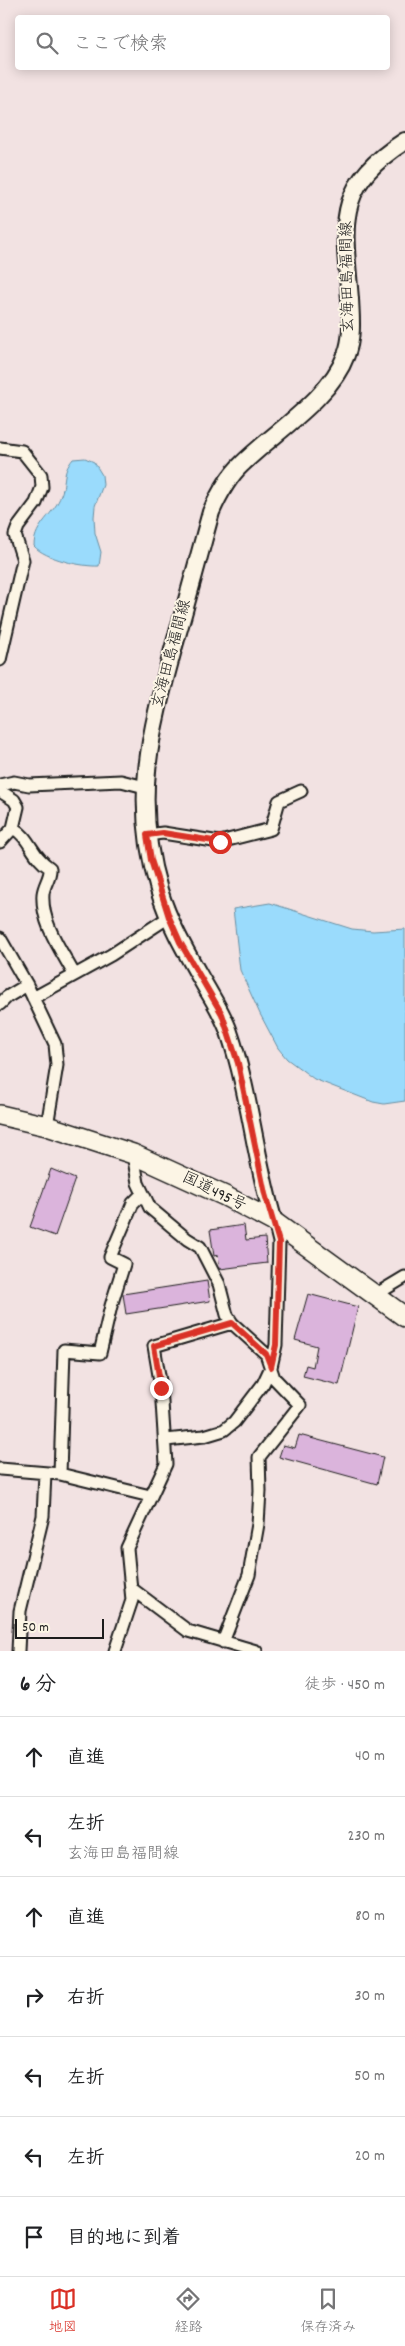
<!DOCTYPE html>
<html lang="ja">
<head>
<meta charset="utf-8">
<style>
	:root { --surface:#fff; --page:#f2f2f2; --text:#202124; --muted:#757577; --line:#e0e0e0; --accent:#d93025 }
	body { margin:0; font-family:Dekko,"Klee One",sans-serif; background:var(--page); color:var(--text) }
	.scale { position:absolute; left:15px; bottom:12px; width:89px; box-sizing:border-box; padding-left:5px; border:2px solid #1c1c1c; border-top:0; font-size:14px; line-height:18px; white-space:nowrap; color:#1c1c1c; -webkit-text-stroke:4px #fcf5e5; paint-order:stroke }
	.stop { position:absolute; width:15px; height:15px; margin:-11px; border:4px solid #d93025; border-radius:50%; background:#fff }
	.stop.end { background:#d93025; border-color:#fff; box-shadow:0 1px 5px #0008 }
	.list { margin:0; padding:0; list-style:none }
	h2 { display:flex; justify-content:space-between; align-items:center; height:65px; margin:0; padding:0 20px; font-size:21px }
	h2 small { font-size:16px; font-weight:400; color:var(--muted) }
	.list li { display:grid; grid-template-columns:32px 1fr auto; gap:15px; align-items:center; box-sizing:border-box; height:80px; padding:0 20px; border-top:1px solid var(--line) }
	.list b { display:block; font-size:19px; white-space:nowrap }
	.list p { margin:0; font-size:16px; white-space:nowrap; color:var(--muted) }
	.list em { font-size:16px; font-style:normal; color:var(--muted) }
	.icon { flex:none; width:28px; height:28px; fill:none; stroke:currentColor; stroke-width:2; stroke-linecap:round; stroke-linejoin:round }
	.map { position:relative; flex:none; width:405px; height:1651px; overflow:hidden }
	.search { position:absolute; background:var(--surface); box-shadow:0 2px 12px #0003; left:15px; right:15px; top:15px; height:55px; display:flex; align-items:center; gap:12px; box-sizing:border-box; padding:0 18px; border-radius:5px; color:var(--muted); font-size:19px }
	.sheet { height:625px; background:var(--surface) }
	nav { display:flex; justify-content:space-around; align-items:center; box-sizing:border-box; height:70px; border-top:1px solid var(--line); background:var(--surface); font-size:14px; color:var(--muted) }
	nav a { display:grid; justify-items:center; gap:2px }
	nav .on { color:var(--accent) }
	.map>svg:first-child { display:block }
	.water { fill:#9adbfc; stroke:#688fa2 }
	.building { fill:#dbb4dc; stroke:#1c1c1c }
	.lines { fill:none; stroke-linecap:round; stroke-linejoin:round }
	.minor-casing { stroke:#1c1c1c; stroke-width:15 }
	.secondary-casing { stroke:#1c1c1c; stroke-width:20 }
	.trunk-casing { stroke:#1c1c1c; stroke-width:22 }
	.minor { stroke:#fcf5e5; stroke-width:11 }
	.secondary { stroke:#fcf5e5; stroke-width:16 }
	.trunk { stroke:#fcf5e5; stroke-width:19 }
	.route { stroke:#d93025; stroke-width:6 }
	.labels { text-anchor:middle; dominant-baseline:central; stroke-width:4; stroke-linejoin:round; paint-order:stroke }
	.street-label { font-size:16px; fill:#1c1c1c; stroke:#fcf5e5 }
</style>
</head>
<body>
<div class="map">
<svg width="405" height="1651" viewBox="0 0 405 1651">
	<rect width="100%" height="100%" fill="#f2e2e2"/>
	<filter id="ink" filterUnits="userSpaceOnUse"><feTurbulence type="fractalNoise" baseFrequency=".02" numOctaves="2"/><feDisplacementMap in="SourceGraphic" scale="10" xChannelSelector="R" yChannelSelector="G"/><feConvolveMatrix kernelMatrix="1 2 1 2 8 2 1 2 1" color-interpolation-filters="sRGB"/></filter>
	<g filter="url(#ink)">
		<path class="water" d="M85 458 94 462 102 475 103 485 95 506 94 517 95 533 101 552 99 566C83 567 45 559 34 546 34 524 55 514 61 495 67 480 61 474 73 459Z
			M270 903 352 929 373 931 405 929V1101L384 1104 373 1102 314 1079 287 1059 278 1048 260 1014 240 970 233 909Z"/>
		<path class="building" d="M51 1169 75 1179 55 1236 30 1227Z
			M244 1225 246 1240 265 1238 267 1263 220 1269 218 1255 214 1256 210 1230Z
			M207 1281 210 1301 126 1314 123 1294Z
			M308 1294 358 1307 339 1385 303 1376 306 1365 313 1367 317 1346 295 1340Z
			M299 1435 383 1457 377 1484 279 1457 283 1445 295 1448Z"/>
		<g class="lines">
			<g class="minor-casing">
				<path id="minor" d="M0 448 22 451 41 475 42 487 36 503 18 527 15 535 23 560 0 660
					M0 785 14 782 29 785 121 781 145 787
					M0 791 14 800 18 807 13 828 0 842
					M13 828C31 838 31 856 50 868 51 877 44 884 43 894 41 923 61 950 74 974
					M147 835 163 833 220 842 271 829 279 801 301 791
					M0 938 27 985 55 1044 57 1065 47 1126
					M33 998 111 955 169 917
					M0 1004 7 997 27 985
					M133 1154 138 1183 150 1208 187 1239 200 1247 219 1284 227 1315 232 1323 266 1354 274 1378 300 1405 259 1457 260 1491 258 1524 249 1575 223 1642
					M375 1295 405 1277
					M166 1440 204 1436 224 1430 234 1422 263 1384 271 1367 276 1345 279 1242 274 1222
					M0 1469 60 1474 150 1496
					M60 1474 64 1350 100 1353 111 1306 124 1264 110 1257 133 1203 142 1194
					M132 1589 188 1631 256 1651
					M18 1651 20 1611 43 1516 45 1474
					M115 1651 132 1600 127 1548 166 1464 161 1387 154 1346 232 1323"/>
			</g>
			<g class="secondary-casing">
				<path id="secondary" d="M274 1222C255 1160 250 1093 229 1032 223 1014 212 998 203 982 186 952 169 923 159 890 132 799 150 734 174 646 187 601 199 556 211 512 219 494 228 477 242 464 274 432 330 399 346 355 353 337 351 318 350 299 344 224 333 187 405 141"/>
			</g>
			<g class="trunk-casing">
				<path id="trunk" d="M0 1115 47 1126 133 1154 225 1196 274 1222 405 1317"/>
			</g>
			<use href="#minor" class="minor"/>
			<use href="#secondary" class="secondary"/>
			<use href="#trunk" class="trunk"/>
		</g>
	</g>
	<g class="lines" filter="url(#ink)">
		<path class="route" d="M161 1388 154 1346 232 1323 266 1354 271 1367 276 1345 279 1242 265 1194 238 1063 222 1014 180 942 169 917 151 860 147 835 163 833 220 842"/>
	</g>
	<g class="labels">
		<g class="street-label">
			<text transform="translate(348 277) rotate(-91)">玄海田島福間線</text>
			<text transform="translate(172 654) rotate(-75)">玄海田島福間線</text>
			<text transform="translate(214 1192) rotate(26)">国道495号</text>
		</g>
	</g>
</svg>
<div class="scale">50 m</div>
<div class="stop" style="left:220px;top:842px"></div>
<div class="stop end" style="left:161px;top:1388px"></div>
<div class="search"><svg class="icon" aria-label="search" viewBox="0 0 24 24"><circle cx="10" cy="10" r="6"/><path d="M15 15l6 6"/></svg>ここで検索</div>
</div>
<section class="sheet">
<h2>6 分<small>徒歩 · 450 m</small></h2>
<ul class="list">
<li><svg class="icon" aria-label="ahead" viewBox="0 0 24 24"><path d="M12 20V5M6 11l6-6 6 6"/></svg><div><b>直進</b></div><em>40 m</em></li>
<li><svg class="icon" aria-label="left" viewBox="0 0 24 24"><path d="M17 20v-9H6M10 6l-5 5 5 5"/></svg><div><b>左折</b><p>玄海田島福間線</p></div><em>230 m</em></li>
<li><svg class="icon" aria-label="ahead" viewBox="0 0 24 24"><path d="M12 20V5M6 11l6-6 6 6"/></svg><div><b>直進</b></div><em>80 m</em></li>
<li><svg class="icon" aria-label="right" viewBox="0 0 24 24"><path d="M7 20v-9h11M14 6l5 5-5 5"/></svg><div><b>右折</b></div><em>30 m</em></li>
<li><svg class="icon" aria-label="left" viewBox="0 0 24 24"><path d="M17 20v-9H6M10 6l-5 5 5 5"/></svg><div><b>左折</b></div><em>50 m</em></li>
<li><svg class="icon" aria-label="left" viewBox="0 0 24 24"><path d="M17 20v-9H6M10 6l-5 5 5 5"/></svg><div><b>左折</b></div><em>20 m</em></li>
<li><svg class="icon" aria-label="arrive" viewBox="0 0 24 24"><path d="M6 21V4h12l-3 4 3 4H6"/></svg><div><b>目的地に到着</b></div></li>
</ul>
</section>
<nav>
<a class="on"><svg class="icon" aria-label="map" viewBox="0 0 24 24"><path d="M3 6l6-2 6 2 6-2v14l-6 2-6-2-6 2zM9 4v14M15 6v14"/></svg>地図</a>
<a><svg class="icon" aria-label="directions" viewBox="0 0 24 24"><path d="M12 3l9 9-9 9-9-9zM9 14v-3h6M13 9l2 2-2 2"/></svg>経路</a>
<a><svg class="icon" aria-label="saved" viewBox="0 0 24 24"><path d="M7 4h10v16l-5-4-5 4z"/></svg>保存済み</a>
</nav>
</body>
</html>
